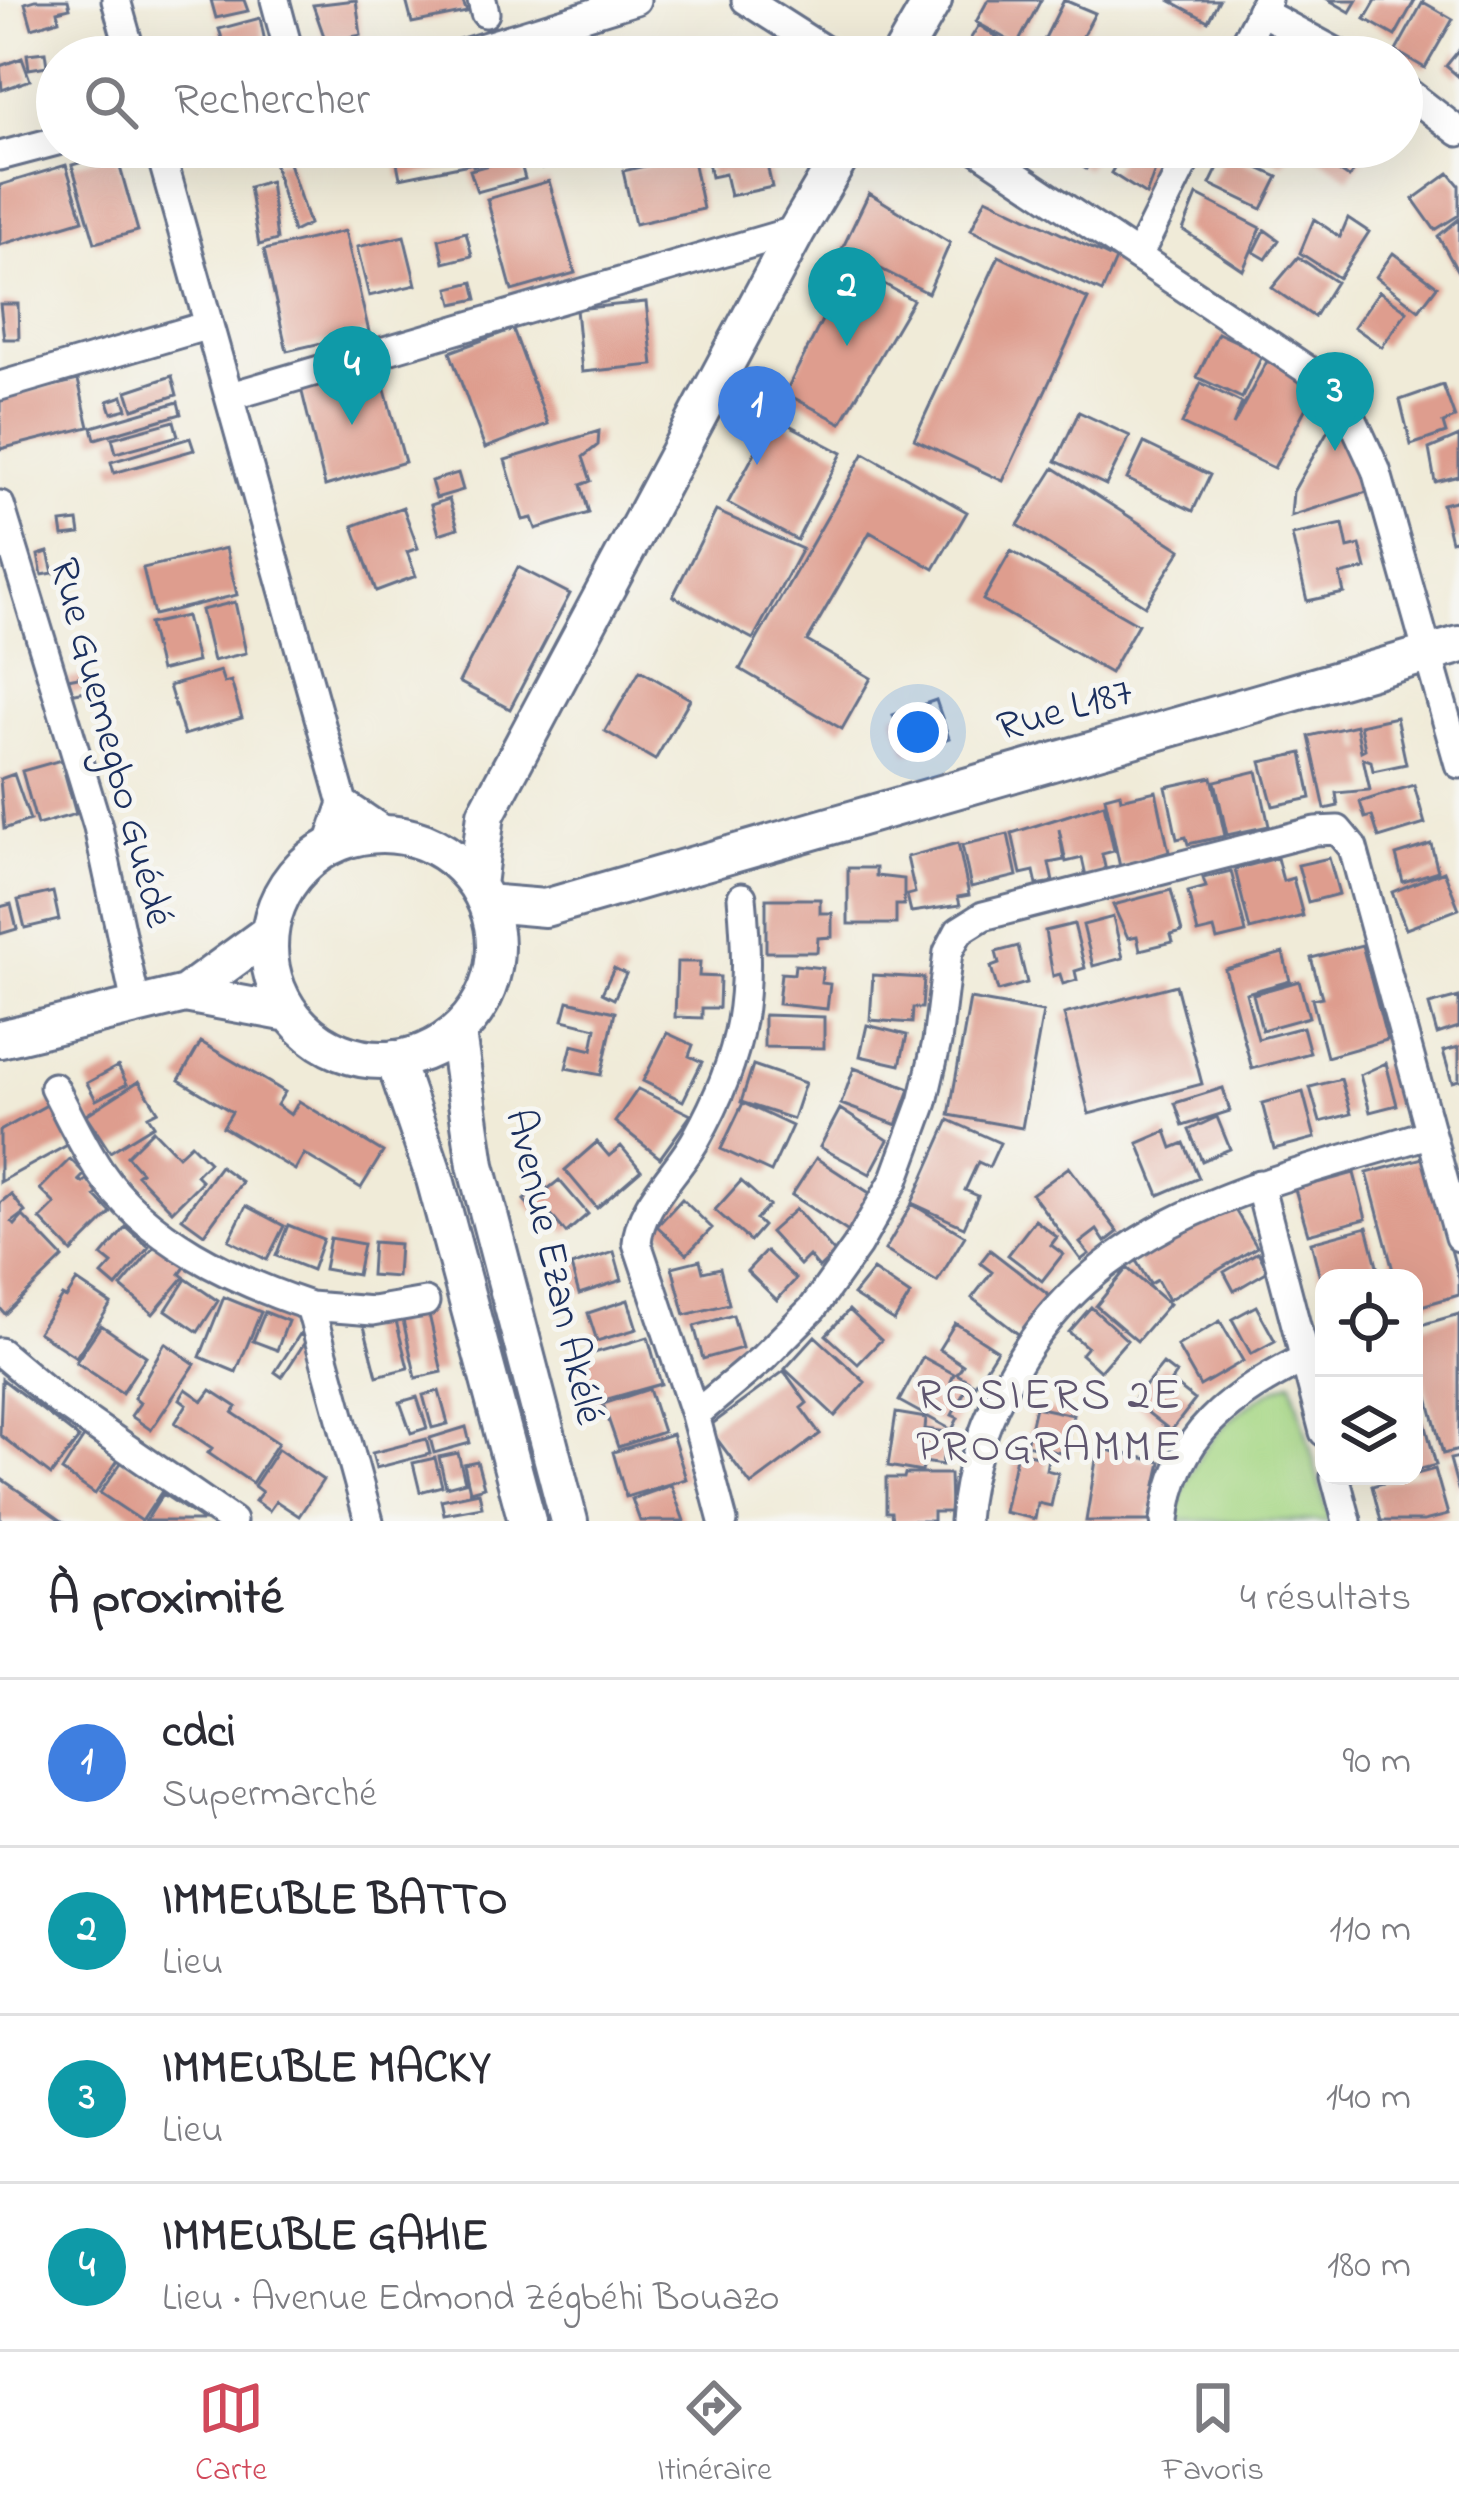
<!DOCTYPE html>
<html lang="fr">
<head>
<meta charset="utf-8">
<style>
	:root { --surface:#fff; --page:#f7f7f7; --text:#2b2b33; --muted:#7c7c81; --line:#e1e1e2; --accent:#d1495b }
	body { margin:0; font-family:"Indie Flower",sans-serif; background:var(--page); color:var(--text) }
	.controls { position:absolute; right:36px; bottom:36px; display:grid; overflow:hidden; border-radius:24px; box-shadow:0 12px 48px #0002 }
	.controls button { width:108px; height:108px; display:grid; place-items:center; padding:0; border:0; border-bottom:3px solid var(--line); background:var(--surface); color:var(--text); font:60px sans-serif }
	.you { position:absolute; left:918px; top:732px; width:42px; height:42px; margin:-30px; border:9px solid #fff; border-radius:50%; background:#1a73e8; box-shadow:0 0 0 18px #1a73e833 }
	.badge { display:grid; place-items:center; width:78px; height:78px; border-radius:50%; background:var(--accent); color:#fff; font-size:39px; font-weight:700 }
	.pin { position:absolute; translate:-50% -99px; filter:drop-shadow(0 3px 6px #0008) }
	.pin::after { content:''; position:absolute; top:63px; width:42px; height:36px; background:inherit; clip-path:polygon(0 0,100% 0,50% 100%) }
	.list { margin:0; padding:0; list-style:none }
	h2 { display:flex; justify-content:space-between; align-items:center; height:156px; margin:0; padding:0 48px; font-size:51px }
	h2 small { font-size:39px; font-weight:400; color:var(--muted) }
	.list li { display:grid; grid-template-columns:78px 1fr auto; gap:36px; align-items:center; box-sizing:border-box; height:168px; padding:0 48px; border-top:3px solid var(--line) }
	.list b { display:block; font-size:45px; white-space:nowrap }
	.list p { margin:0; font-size:39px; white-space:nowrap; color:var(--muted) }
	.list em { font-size:39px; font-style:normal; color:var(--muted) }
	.icon { flex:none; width:66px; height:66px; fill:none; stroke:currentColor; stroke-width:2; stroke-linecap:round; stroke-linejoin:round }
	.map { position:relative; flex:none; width:1459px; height:1521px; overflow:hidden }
	.search { position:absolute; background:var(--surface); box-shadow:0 12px 48px #0002; left:36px; right:36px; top:36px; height:132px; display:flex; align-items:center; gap:30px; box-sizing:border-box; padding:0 42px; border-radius:66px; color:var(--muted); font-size:45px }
	.sheet { height:828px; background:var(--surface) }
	nav { display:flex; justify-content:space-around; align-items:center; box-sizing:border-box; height:168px; border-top:3px solid var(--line); background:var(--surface); font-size:33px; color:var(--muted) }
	nav a { display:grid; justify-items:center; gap:6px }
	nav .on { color:var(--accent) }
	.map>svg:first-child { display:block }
	.green { fill:#a7d786; stroke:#618372; stroke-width:3 }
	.building { fill:#de9d8e }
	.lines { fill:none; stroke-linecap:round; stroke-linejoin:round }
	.minor-casing { stroke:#667189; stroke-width:33 }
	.tertiary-casing { stroke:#667189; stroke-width:42 }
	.minor { stroke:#fff; stroke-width:27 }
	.tertiary { stroke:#fff; stroke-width:36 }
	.labels { text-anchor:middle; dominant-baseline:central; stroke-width:10; stroke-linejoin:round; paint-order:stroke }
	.street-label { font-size:42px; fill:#1b2f5e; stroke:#f6f6f2 }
	.neighbourhood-label { font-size:45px; letter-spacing:3px; fill:#5f566f; stroke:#f6f6f2 }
</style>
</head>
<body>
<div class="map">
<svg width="1459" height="1521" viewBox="0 0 1459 1521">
	<rect width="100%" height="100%" fill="#f6f6f2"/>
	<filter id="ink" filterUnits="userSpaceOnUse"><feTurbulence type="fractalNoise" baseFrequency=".00833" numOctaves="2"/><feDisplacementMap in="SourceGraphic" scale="24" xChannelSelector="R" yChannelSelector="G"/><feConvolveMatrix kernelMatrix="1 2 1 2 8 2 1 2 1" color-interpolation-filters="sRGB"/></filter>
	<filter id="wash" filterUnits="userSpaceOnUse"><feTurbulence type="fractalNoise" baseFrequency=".004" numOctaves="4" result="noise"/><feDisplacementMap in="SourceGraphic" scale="48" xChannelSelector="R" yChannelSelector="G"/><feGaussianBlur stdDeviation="2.7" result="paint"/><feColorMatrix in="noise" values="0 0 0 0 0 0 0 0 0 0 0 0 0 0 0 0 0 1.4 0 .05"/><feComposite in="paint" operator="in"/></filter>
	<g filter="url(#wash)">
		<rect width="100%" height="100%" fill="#f0ebd8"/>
		<path class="green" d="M1292 1381 1330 1521H1176C1186 1454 1232 1407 1292 1381Z"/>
		<g id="blocks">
			<path class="building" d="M35 0H68L70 8 57 11 59 20 32 28 25 3Z
				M211 0H244L248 11 216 18Z
				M356 0 361 35 326 42 313 5Z
				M406 0H462L467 12 412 23Z
				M988 0H1041L1017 45 976 22Z
				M1064 0 1095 13 1072 57H1062L1041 46Z
				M1169 0H1219L1208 21Z
				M1329 0H1357L1350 12Z
				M1376 0H1415L1395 36 1365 19Z
				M1423 2 1453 19 1425 68 1396 51Z
				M260 18 268 56 228 57 219 29Z
				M979 25 1001 40 996 48 1006 54 1004 57H959Z
				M1110 40 1144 57H1102Z
				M754 41 757 57H688V55Z
				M1459 50V77L1446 66Z
				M45 52 47 66 29 69 27 54Z
				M22 58 30 80 2 90 0 66Z
				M394 147H464L469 164 400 178Z
				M468 147H505L507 156 473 166Z
				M537 147H609L610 153 542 168Z
				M619 147H687V149L623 165Z
				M705 147H763L772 187 730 196 725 174 711 177Z
				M1065 147H1100L1086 169 1061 153Z
				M1126 147 1157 165 1146 195 1111 173Z
				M1228 147 1246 148 1241 160 1278 177 1262 209 1210 184Z
				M1257 147H1294L1282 164Z
				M1325 147H1370L1349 178 1318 157Z
				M116 153 138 231 95 243 72 165Z
				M692 155 703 209 635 224 623 171Z
				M519 157 525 179 477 192 470 170Z
				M288 160 309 224 293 232 274 163Z
				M66 165 83 220 0 245V185Z
				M1449 173 1459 185V215L1435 230 1413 199Z
				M270 181 277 240 259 245 249 187Z
				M549 181 575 273 512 291 487 199Z
				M869 193 950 243 928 293 842 249Z
				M1197 195 1261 228 1243 270 1183 230Z
				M986 198 1116 260 1102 292 971 230Z
				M1348 218 1369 232 1339 278 1300 253 1314 219 1340 237Z
				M1459 219V274L1438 236Z
				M1265 230 1279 240 1266 259 1254 252Z
				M345 231 369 332 287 351 264 250Z
				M466 232 472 256 444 263 439 239Z
				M404 236 416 285 369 296 357 247Z
				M1393 253 1437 286 1419 310 1376 277Z
				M999 256 1088 299 1003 481 914 439Z
				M1298 257 1336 282 1314 317 1272 288Z
				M850 265 913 300 841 423 785 393Z
				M473 282 477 299 453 304 449 288Z
				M1379 291 1407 311 1382 347 1354 327Z
				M646 302 653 365 582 372 576 309Z
				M0 304H18L19 339H4Z
				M513 329 548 424 485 448 450 352Z
				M1218 333 1263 354 1242 398 1197 377Z
				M1271 354 1320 381 1274 468 1182 424 1201 383 1242 403 1233 425Z
				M378 364 405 462 325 486 301 388Z
				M172 376 177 395 133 409 127 391Z
				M78 380 89 427 0 449V398Z
				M1443 385 1455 418 1443 423 1446 433 1411 445 1400 400Z
				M123 396 127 409 112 413 108 401Z
				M178 402 181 414 95 439 92 427Z
				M1339 411 1370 491 1291 516 1293 492Z
				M1079 412 1130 436 1106 485 1056 461Z
				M774 417 842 453 797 540 728 503Z
				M174 421 178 436 116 453 112 438Z
				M599 431 598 445 583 457 591 481 581 485 589 513 536 529 532 518 523 520 505 460Z
				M1459 436V476L1435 482 1429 449Z
				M190 438 194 450 114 473 111 462Z
				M1144 443 1210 475 1193 511 1127 479Z
				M864 453 967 512 934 569 870 532 807 641 871 678 842 729 740 669Z
				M1054 468 1181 550 1145 606 1018 525Z
				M458 473 463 490 436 498 431 481Z
				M449 499 458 528 439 534 431 505Z
				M1459 500V539L1451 541 1442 504Z
				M403 507 418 548 407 552 416 576 376 591 353 526Z
				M716 511 802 549 753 639 673 596Z
				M78 521 80 534 63 536 61 523Z
				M1343 524 1348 548 1360 545 1366 569 1340 575 1344 593 1307 601 1292 535Z
				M226 548 237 595 154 615 143 568Z
				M1011 551 1138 624 1110 673 983 600Z
				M48 552 53 573 42 575 38 555Z
				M518 567 570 594 510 709 459 682Z
				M235 602 246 653 213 661 201 610Z
				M186 616 197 662 160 671 149 624Z
				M640 670 690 699 655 760 605 731Z
				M220 671 224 683 231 681 242 718 184 735 169 686Z
				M83 676 86 691 70 694 68 679Z
				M936 700 949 738 907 753 893 715Z
				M1396 717 1406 764 1373 771 1371 761 1363 758 1370 790 1336 793 1338 806 1325 809 1309 736 1356 725 1361 751 1365 749 1360 725Z
				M1302 753 1311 798 1273 806 1261 762Z
				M61 760 76 814 37 825 22 771Z
				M1257 771 1269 826 1227 835 1215 781Z
				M14 774 30 820 4 829 0 779Z
				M1212 777 1225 836 1188 844 1186 837 1177 839 1166 787Z
				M1414 785 1425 824 1379 838 1372 816 1365 818 1360 802Z
				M1156 791 1169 852 1120 867 1105 797 1120 793 1121 799Z
				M1104 804 1114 851 1102 854 1106 871 1086 876 1082 858 1066 862 1059 829 1064 860 1049 863 1053 882 1037 885 1034 871 1021 874 1012 833Z
				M1008 834 1017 876 971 887 962 845Z
				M958 843 969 895 958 897 960 905 911 912 907 895 915 893 907 857Z
				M1431 844 1438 871 1403 882 1396 855Z
				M1277 858 1283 881 1293 878 1303 916 1250 930 1235 869Z
				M1329 858 1339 894 1308 902 1298 865Z
				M848 868H876V876L904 879V905H896V924H848Z
				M1231 871 1246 933 1217 940 1214 929 1198 933 1188 892 1206 887 1203 878Z
				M1444 871 1459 909 1406 929 1392 892Z
				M1171 890 1182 932 1171 935 1173 942 1140 950 1137 936 1128 938 1113 905Z
				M53 892 59 920 25 928 18 900Z
				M766 899H820V913H832V937L818 938 817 952H766Z
				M11 904 17 929 0 934V907Z
				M1113 917 1123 958 1093 966 1083 925Z
				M1074 924 1085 968 1075 971 1077 980 1063 984 1060 974 1053 976 1045 931Z
				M1362 945 1387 1040 1327 1057 1312 999 1322 997 1311 958Z
				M1018 946 1027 983 998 991 991 967 999 964 996 952Z
				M1283 953 1290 981 1246 993 1258 1039 1303 1027 1310 1053 1252 1069 1225 969Z
				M677 962H700L699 976 720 977 719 1008H702V1018L675 1017Z
				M795 965 823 968 821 983 830 984 827 1009 778 1004 781 973 794 974Z
				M614 968 626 974 614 999 602 993Z
				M873 975 924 978 922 1008H913L912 1023 870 1020Z
				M1299 981 1309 1017 1262 1030 1253 994Z
				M1176 985 1202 1084 1089 1114 1064 1014Z
				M1459 997V1027L1437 1034 1429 1005Z
				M970 999 1043 1012 1022 1128 949 1115Z
				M568 1001 615 1012 601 1075 566 1068 572 1045 592 1050 596 1028 563 1020Z
				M764 1015 824 1017V1048L764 1047Z
				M867 1025 907 1035 900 1065 860 1056Z
				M667 1033 693 1045 689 1056 702 1062 683 1101 643 1081Z
				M201 1042 285 1092 277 1105 291 1115 299 1101 383 1152 361 1188 304 1154 295 1170 223 1127 232 1112 179 1080Z
				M1459 1047V1080L1452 1082 1443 1051Z
				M1386 1063 1397 1105 1370 1112 1360 1075Z
				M753 1065 805 1083 793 1119 741 1102Z
				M118 1066 127 1084 96 1100 87 1083Z
				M854 1068 910 1089 897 1125 841 1104Z
				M1341 1079 1351 1114 1320 1122 1310 1087Z
				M139 1081 158 1111 148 1116 154 1125 110 1152 86 1115Z
				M1223 1088 1230 1111 1183 1126 1175 1103Z
				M638 1089 691 1115 660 1158 615 1122Z
				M1303 1092 1315 1138 1274 1149 1262 1103Z
				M56 1100 71 1143 0 1182V1131Z
				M743 1103 792 1126 771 1172 721 1149Z
				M840 1109 888 1140 870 1174 820 1147Z
				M1217 1117 1230 1149 1202 1161 1189 1130Z
				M949 1120 1000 1143 989 1167 978 1162 965 1190 978 1196 964 1227 912 1203Z
				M153 1130 178 1156 191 1144 209 1162 196 1175 202 1181 172 1211 137 1175 141 1172 127 1156Z
				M1166 1131 1172 1148 1184 1143 1199 1178 1159 1195 1138 1143Z
				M597 1142 609 1156 621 1146 641 1170 597 1208 565 1170Z
				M1426 1157 1459 1279V1295L1414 1308V1278H1395L1367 1173Z
				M816 1158 874 1196 850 1233 792 1195Z
				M70 1159 85 1174 79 1180 83 1183 89 1177 101 1190 95 1196 111 1213 72 1252 40 1219 55 1204 40 1189Z
				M220 1166 242 1182 204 1234 182 1218Z
				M1069 1167 1118 1232 1105 1242 1097 1230 1080 1243 1089 1254 1081 1260 1032 1194Z
				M1354 1173 1366 1219 1308 1234 1295 1189Z
				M559 1180 588 1214 566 1233 551 1215 543 1222 524 1200 543 1184 548 1189Z
				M741 1181 769 1206 756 1219 763 1226 750 1241 715 1210Z
				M11 1194 25 1212 12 1222 15 1225 23 1216 63 1258 5 1314 0 1308V1203Z
				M682 1199 712 1228 687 1254 657 1226Z
				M1231 1203 1257 1247 1168 1300 1157 1280 1150 1284 1135 1259Z
				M912 1204 965 1236 937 1282 885 1250Z
				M246 1206 284 1226 267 1260 229 1240Z
				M796 1209 835 1253 819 1268 809 1256 800 1265 770 1232Z
				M1035 1220 1057 1237 1051 1245 1063 1254 1042 1281 1008 1255Z
				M288 1225 323 1239 312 1270 276 1256Z
				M126 1227 149 1247 116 1287 102 1275 112 1264 102 1256Z
				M1367 1227 1379 1274 1363 1278H1320L1311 1242Z
				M330 1238 363 1244 357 1275 324 1269Z
				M160 1240 188 1263 180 1274 184 1277 153 1314 121 1287Z
				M373 1242 399 1244 397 1277 371 1275Z
				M990 1250 1051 1297 1030 1319 1033 1321 1022 1337 972 1298 992 1272 980 1263Z
				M766 1251 796 1279 777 1300 747 1271Z
				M614 1252 622 1280 579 1294 571 1266Z
				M1258 1252 1268 1271 1234 1291 1224 1272Z
				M700 1260 703 1272 720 1268 729 1304 685 1315 672 1267Z
				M1127 1268 1169 1304 1137 1341 1096 1306Z
				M873 1270 910 1295 894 1321 853 1295Z
				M186 1279 218 1301 198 1332 166 1310Z
				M77 1281 111 1304 76 1357 38 1332 62 1296 66 1298Z
				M224 1297 261 1312 236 1372 200 1357Z
				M628 1300 637 1329 597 1341 588 1313Z
				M1256 1306 1275 1341 1251 1354 1232 1319Z
				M1091 1307 1127 1340 1100 1371 1081 1354 1087 1347 1069 1332Z
				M428 1310 442 1372 416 1378 402 1316Z
				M849 1310 881 1340 858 1364 826 1335Z
				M265 1312 288 1321 277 1350 253 1341Z
				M1459 1314V1450L1443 1454 1414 1345V1327Z
				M733 1315 742 1348 703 1359 694 1326Z
				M395 1317 408 1368 377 1376 364 1326Z
				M1220 1321 1243 1361 1200 1386 1177 1346Z
				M955 1323 997 1350 975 1385 957 1374 963 1365 939 1349Z
				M101 1325 146 1356 122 1393 76 1362Z
				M300 1334 307 1339 282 1377 275 1372Z
				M815 1336 865 1382 835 1416 785 1369Z
				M648 1337 661 1384 590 1404 577 1358Z
				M165 1343 195 1364 151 1430 131 1416 140 1403 134 1398Z
				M923 1357 954 1374 951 1381 966 1389 952 1415 958 1418 952 1430 899 1401Z
				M1163 1364 1176 1374 1171 1381 1195 1400 1171 1431 1133 1401Z
				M784 1371 807 1403 801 1408 820 1434 751 1485 708 1427Z
				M2 1379 79 1438 51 1475 0 1435Z
				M186 1389 203 1401 211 1390 237 1407 233 1413 278 1443 252 1483 208 1453 212 1448 175 1423 187 1404 180 1399Z
				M649 1389 663 1432 618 1447 603 1404Z
				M439 1391 448 1424 432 1428 423 1395Z
				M417 1397 427 1428 411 1433 400 1402Z
				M1035 1407 1073 1415 1065 1454 1026 1445Z
				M896 1413 926 1418 925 1429 947 1432 942 1465 924 1462 922 1472 888 1466Z
				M1423 1415 1436 1465 1414 1471V1417Z
				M466 1427 470 1443 434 1453 430 1438Z
				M672 1434 686 1479 626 1497 613 1452Z
				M84 1437 118 1460 95 1494 62 1471Z
				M426 1439 430 1454 376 1468 372 1453Z
				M1098 1448 1161 1462 1156 1485 1166 1487 1161 1508 1152 1506 1149 1521H1086Z
				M278 1449 323 1480 299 1516 276 1501 269 1511 255 1501 262 1492 254 1486Z
				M1017 1452 1048 1458 1046 1470 1058 1473 1051 1506 1038 1503 1035 1519 1004 1512Z
				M458 1453 465 1482 446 1487 439 1457Z
				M1459 1457V1488L1458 1489 1450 1459Z
				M435 1458 442 1486 420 1492 413 1463Z
				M123 1460 164 1488 142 1521 100 1493Z
				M477 1461 484 1487 470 1491 464 1464Z
				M1435 1469 1448 1515 1424 1521H1381L1372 1486Z
				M905 1474H950L951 1512H933V1521H892L891 1512H886V1478H904Z
				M0 1478 22 1493 62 1521H0Z
				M671 1485 684 1521H640L632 1499Z
				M479 1492 482 1507 444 1514 441 1500Z
				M163 1494 204 1521H146Z"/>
		</g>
	</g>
	<g filter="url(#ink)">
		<use href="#blocks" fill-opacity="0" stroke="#667189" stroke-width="3"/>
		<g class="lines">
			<g class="minor-casing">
				<path id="minor" d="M116 0 132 57
					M275 0 290 56
					M482 0 485 13
					M746 0 835 57
					M1260 11 1345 57
					M451 57 636 0
					M1237 57 1267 0
					M1402 88 1459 132
					M159 147 343 803 328 847
					M974 147 1324 381 1344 401 1376 470 1459 764
					M0 156 57 141
					M1139 254 1192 147
					M0 386 209 325
					M231 396 797 230
					M0 505 98 827 136 1004
					M343 803 389 834
					M54 1087C68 1114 82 1144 99 1170 146 1240 233 1280 310 1306L369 1521
					M1259 1184 1324 1432
					M310 1306 373 1311 425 1302
					M0 1352 57 1400 232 1521
					M695 1415 763 1358 813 1308 857 1246 894 1181 923 1102 937 1042 948 952 959 931 983 916 1315 831 1338 830 1353 848 1459 1237
					M1335 1476 1347 1521
					M723 1521 695 1415 637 1243C639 1205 678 1172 696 1139 745 1052 751 995 742 897
					M964 1521C968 1465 987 1414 1016 1366 1108 1211 1270 1183 1428 1134
					M1165 1521C1174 1433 1233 1395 1305 1358"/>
			</g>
			<g class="tertiary-casing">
				<path id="tertiary" d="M900 57 933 0
					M269 947a113 113 0 1 1 226 0a113 113 0 1 1-226 0Z
					M477 885 486 814 797 230 846 147
					M486 903 545 908 1459 645
					M185 994 270 932
					M457 1033 476 1165 569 1521
					M0 1039 185 994 289 1013
					M394 1059 435 1179 527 1521"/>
			</g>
			<use href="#minor" class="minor"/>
			<use href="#tertiary" class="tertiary"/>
		</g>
	</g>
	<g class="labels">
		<g class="street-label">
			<text transform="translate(1065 711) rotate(-16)">Rue L187</text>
			<text transform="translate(110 743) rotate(75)">Rue Guemegbo Guédé</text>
			<text transform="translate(553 1267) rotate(77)">Avenue Ezan Akélé</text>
		</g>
		<g class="neighbourhood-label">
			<text x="1050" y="1397">ROSIERS 2E<tspan x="1050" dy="52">PROGRAMME</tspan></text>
		</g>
	</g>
</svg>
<div class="controls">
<button><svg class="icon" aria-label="locate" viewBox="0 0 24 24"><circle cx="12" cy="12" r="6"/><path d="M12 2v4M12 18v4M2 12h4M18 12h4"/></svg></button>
<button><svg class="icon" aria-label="layers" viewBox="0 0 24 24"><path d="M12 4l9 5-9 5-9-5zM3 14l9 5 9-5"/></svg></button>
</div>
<div class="you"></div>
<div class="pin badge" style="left:757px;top:465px;background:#3f7fe0">1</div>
<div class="pin badge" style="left:847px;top:346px;background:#0f9aa8">2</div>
<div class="pin badge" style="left:1335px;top:451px;background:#0f9aa8">3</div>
<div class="pin badge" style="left:352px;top:425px;background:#0f9aa8">4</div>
<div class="search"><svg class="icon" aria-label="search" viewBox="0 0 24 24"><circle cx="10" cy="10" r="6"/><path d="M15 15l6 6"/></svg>Rechercher</div>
</div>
<section class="sheet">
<h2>À proximité<small>4 résultats</small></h2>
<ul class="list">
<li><span class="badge" style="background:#3f7fe0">1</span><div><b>cdci</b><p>Supermarché</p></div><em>90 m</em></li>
<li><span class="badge" style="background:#0f9aa8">2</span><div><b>IMMEUBLE BATTO</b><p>Lieu</p></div><em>110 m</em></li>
<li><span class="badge" style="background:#0f9aa8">3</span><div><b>IMMEUBLE MACKY</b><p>Lieu</p></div><em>140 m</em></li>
<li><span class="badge" style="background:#0f9aa8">4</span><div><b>IMMEUBLE GAHIE</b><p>Lieu · Avenue Edmond Zégbéhi Bouazo</p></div><em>180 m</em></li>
</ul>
</section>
<nav>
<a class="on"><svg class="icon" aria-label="map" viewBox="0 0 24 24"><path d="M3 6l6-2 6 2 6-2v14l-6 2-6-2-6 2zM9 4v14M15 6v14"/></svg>Carte</a>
<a><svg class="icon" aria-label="directions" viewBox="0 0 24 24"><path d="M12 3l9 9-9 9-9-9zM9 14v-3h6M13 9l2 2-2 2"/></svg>Itinéraire</a>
<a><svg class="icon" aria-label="saved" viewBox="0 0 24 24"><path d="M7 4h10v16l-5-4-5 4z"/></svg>Favoris</a>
</nav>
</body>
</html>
